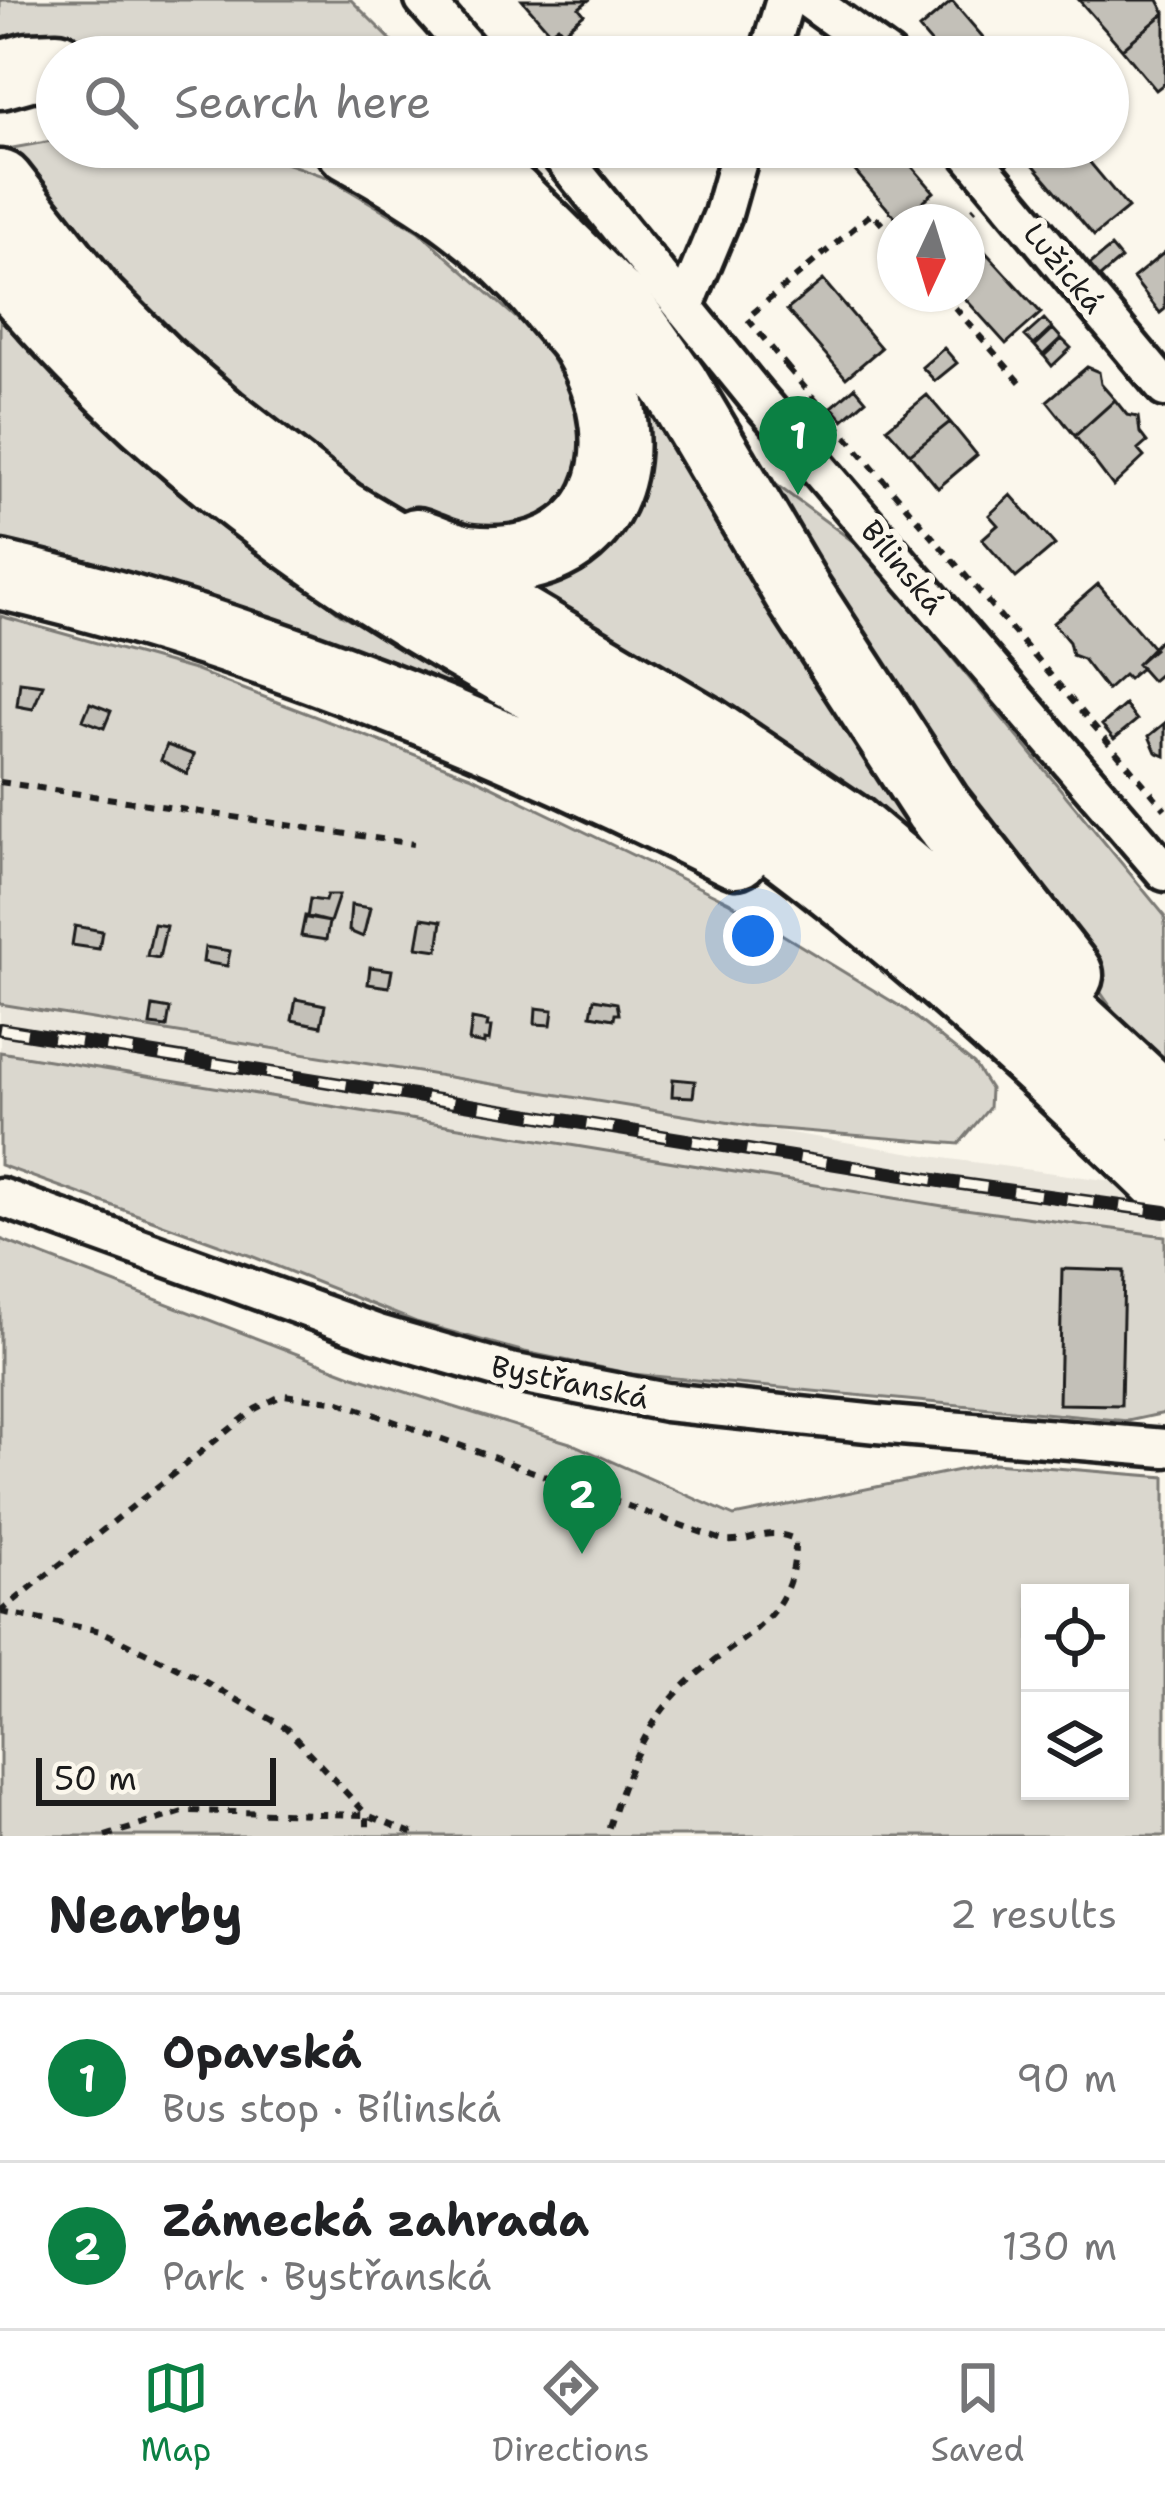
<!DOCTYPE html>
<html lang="en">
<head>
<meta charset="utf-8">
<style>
	:root { --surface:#fff; --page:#f6f6f6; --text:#202124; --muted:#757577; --line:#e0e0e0; --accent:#0b8043 }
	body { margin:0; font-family:"Shantell Sans",sans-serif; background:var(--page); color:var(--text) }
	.controls { position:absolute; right:36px; bottom:36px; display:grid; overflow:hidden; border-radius:0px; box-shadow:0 3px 9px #0004 }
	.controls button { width:108px; height:108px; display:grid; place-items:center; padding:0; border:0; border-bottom:3px solid var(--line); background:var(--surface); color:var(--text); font:60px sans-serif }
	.compass { position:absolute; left:877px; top:204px; width:108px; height:108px; border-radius:50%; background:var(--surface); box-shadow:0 3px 9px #0004; rotate:184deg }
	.scale { position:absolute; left:36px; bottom:30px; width:240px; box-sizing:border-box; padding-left:12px; border:6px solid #1c1c1c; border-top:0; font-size:33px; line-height:42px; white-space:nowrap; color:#1c1c1c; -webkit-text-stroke:9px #fbf7ec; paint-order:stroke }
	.you { position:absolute; left:753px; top:936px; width:42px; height:42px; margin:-30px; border:9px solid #fff; border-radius:50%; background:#1a73e8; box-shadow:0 0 0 18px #1a73e833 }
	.badge { display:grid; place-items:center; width:78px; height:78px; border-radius:50%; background:var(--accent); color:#fff; font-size:39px; font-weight:700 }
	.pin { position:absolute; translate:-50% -99px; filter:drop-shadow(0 3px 6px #0008) }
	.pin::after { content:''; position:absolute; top:63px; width:42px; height:36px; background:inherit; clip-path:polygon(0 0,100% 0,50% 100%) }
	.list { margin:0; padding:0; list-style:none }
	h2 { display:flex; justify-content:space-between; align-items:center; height:156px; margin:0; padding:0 48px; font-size:51px }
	h2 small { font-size:39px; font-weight:400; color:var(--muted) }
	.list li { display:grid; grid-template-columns:78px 1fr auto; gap:36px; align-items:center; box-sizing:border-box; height:168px; padding:0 48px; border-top:3px solid var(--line) }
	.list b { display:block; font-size:45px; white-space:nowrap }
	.list p { margin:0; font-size:39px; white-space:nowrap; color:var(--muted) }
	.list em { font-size:39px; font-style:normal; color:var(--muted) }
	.icon { flex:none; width:66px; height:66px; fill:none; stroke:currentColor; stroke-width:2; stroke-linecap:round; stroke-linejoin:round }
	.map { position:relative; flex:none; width:1165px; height:1836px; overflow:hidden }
	.search { position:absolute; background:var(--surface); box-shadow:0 3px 9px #0004; left:36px; right:36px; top:36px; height:132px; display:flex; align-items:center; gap:30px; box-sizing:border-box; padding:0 42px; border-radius:66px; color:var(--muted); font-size:45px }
	.sheet { height:492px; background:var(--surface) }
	nav { display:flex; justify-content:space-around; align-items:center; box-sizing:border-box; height:168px; border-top:3px solid var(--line); background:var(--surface); font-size:33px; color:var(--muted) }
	nav a { display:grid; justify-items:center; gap:6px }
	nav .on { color:var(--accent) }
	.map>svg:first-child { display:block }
	.built { fill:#eae6dc }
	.green { fill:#dad7ce; stroke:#7b7a75; stroke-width:3; fill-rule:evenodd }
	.building { fill:#c3c0b8; stroke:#1c1c1c; stroke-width:3 }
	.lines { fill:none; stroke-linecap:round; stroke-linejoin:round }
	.street-casing { stroke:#1c1c1c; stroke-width:45 }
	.highway-casing { stroke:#1c1c1c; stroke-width:75 }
	.path { stroke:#1c1c1c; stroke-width:6; stroke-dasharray:9 9; stroke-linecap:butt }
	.street { stroke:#fbf7ec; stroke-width:36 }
	.highway { stroke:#fbf7ec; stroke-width:66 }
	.rail-casing { stroke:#1c1c1c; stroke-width:14 }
	.rail { stroke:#fbf7ec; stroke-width:9; stroke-dasharray:27; stroke-linecap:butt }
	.labels { text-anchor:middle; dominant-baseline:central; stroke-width:12; stroke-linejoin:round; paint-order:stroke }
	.street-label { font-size:30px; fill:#1c1c1c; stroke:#fbf7ec }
</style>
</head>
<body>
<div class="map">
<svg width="1165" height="1836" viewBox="0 0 1165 1836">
	<rect width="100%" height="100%" fill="#fbf7ec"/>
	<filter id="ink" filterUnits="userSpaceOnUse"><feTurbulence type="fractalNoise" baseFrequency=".00833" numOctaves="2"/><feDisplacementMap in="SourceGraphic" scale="24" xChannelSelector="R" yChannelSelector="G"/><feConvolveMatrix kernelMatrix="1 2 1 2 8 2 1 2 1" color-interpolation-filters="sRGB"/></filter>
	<g filter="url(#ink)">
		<path class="built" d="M0 1004 950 1159 1165 1188V1236L943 1206 0 1052Z"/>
		<path class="green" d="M0 0H351L408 57H224L140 43 27 52 0 59Z
			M57 140V147H223L259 154 327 177 418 231 541 340 588 421V467L537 531 444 533 258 425 159 325 7 149Z
			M0 314 80 402 340 614 484 691 606 768 0 553Z
			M625 361 924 824 915 842 514 579 546 573Z
			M759 472 862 548 1165 916V1079L1150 1063 919 733Z
			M0 616 194 670 470 776 729 902 906 1010 974 1064 990 1089 989 1108 959 1144 756 1127 0 1004Z
			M0 1052 943 1206 1165 1236V1413L1128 1421 632 1374 525 1352 416 1322 251 1256 0 1165Z
			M0 1239 354 1376 570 1443 734 1516 993 1463 1165 1477V1836H0ZM1030 1593H1120V1791H1030Z"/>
		<path class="building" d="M522 0H589L579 8 584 14 563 32 558 26 550 32Z
			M1079 0H1158L1165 13 1122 49Z
			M952 1 1000 57H943L919 29Z
			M1165 13V83L1156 90 1122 49Z
			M640 38 656 57H618Z
			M850 147H895L934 192 899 222 841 155Z
			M1002 147H1025L1026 148 1004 167 993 155Z
			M1037 147H1077L1128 208 1094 236 1026 156Z
			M980 246 1041 313 1006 344 961 294H967V258Z
			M1111 247 1121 259 1099 278 1088 266Z
			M1165 252V309L1160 313 1133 278Z
			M823 280 881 348 846 378 787 310Z
			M1044 319 1052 328 1034 345 1025 336Z
			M1053 329 1061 338 1043 355 1035 346Z
			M1062 339 1071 348 1052 366 1044 356Z
			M944 348 957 363 935 381 922 367Z
			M1087 367 1099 372 1101 384 1115 400 1075 436 1047 401Z
			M855 387 866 400 843 420 832 407Z
			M927 395 950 422 910 454 887 428Z
			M1115 400 1127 415 1138 417 1140 433 1147 442 1138 450 1144 457 1113 486 1075 436Z
			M950 422 977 455 938 488 910 454Z
			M1011 495 1055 545 1016 578 982 539 998 525 989 515Z
			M1098 584 1154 649 1137 664 1141 668 1128 679 1124 675 1107 690 1083 659 1072 655 1069 642 1053 623Z
			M1162 638 1165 670 1152 681 1137 664Z
			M20 682 43 685 33 709 17 706Z
			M90 703 111 711 104 728 83 720Z
			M1125 705 1137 720 1114 739 1102 725Z
			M1165 723V756L1156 752 1149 736Z
			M167 745 194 755 187 774 161 760Z
			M327 895H339L330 922 307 918 310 899 325 901Z
			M351 905 370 908 363 937 349 931Z
			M305 916 329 922 326 940 301 936Z
			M422 918 442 921 438 950 417 947Z
			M154 924 166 926 159 958 147 956Z
			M75 926 102 931 99 949 72 945Z
			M205 947 230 951 227 966 203 962Z
			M370 967 392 970 389 987 368 984Z
			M296 999 325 1005 321 1026 292 1020Z
			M594 999 617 1003 619 1014H615L614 1019 591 1015Z
			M153 1006 170 1009 167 1027 150 1025Z
			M536 1008 553 1010 551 1025 535 1024Z
			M472 1019 488 1022 487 1027H491L489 1041 484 1040V1044L469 1041Z
			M673 1079 695 1081 693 1097 672 1096Z
			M1062 1269 1124 1271 1121 1405 1059 1404Z"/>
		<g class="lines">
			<g class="street-casing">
				<path id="street" d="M424 0 474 57
					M809 0 888 57
					M768 57 785 0
					M554 147 756 396 1165 872
					M964 147 1165 388
					M684 308 723 214 742 147
					M0 1197 375 1333 510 1372 666 1402 877 1424 1165 1448"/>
			</g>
			<g class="highway-casing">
				<path id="highway" d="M0 75 29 67 57 66
					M350 147C433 193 496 233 557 309 566 320 578 332 586 344 648 452 609 573 469 559 452 557 434 548 417 542
					M432 147 509 197 620 307 675 385 800 596 938 808 1069 975
					M0 184 93 302 155 364 219 419 341 514 705 730 849 827 991 946 1165 1108
					M0 264C97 378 191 465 314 551 430 634 560 696 679 773 857 890 1012 1034 1165 1181
					M0 575C255 634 503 737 736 854"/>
			</g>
			<path class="path" d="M960 222 975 208
				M943 294 1021 383
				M788 368 1165 809
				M788 368 747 318 872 213 895 239
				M0 782 414 844
				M0 1612 255 1409 283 1395 340 1402 725 1541C757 1543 763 1526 795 1539 797 1629 728 1638 676 1694 640 1732 622 1787 606 1836
				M1 1612 101 1631 197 1677 286 1728 367 1815V1836
				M105 1836 186 1811 367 1815 419 1836"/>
			<use href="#street" class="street"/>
			<use href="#highway" class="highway"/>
			<g class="rail-casing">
				<path id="rail" d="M0 1029 947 1182 1165 1212"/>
			</g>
			<use href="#rail" class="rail"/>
		</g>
	</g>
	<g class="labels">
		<g class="street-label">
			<text transform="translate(1064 268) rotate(50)">Lužická</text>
			<text transform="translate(903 567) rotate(50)">Bílinská</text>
			<text transform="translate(570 1382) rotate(12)">Bystřanská</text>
		</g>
	</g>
</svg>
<div class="controls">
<button><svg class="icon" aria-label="locate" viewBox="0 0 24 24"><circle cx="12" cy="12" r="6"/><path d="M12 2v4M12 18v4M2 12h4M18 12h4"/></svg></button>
<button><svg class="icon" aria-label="layers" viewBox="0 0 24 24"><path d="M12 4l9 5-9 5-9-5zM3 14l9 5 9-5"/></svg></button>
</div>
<svg class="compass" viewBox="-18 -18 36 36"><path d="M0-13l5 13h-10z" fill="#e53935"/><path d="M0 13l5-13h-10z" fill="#757577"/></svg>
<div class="scale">50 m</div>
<div class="you"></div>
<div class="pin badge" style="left:798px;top:495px">1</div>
<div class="pin badge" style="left:582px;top:1554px">2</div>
<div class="search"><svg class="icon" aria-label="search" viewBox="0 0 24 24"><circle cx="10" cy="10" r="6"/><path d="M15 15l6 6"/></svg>Search here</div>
</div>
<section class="sheet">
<h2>Nearby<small>2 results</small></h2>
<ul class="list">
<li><span class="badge">1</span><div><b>Opavská</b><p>Bus stop · Bílinská</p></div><em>90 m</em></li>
<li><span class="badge">2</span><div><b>Zámecká zahrada</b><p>Park · Bystřanská</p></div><em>130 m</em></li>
</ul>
</section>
<nav>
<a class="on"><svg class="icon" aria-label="map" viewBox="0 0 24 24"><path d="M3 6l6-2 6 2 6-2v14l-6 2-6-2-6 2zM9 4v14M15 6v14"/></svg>Map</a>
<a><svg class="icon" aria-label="directions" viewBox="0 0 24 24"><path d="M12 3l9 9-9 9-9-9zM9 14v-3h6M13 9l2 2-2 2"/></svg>Directions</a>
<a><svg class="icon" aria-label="saved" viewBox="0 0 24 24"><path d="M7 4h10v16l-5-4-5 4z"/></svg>Saved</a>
</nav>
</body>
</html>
